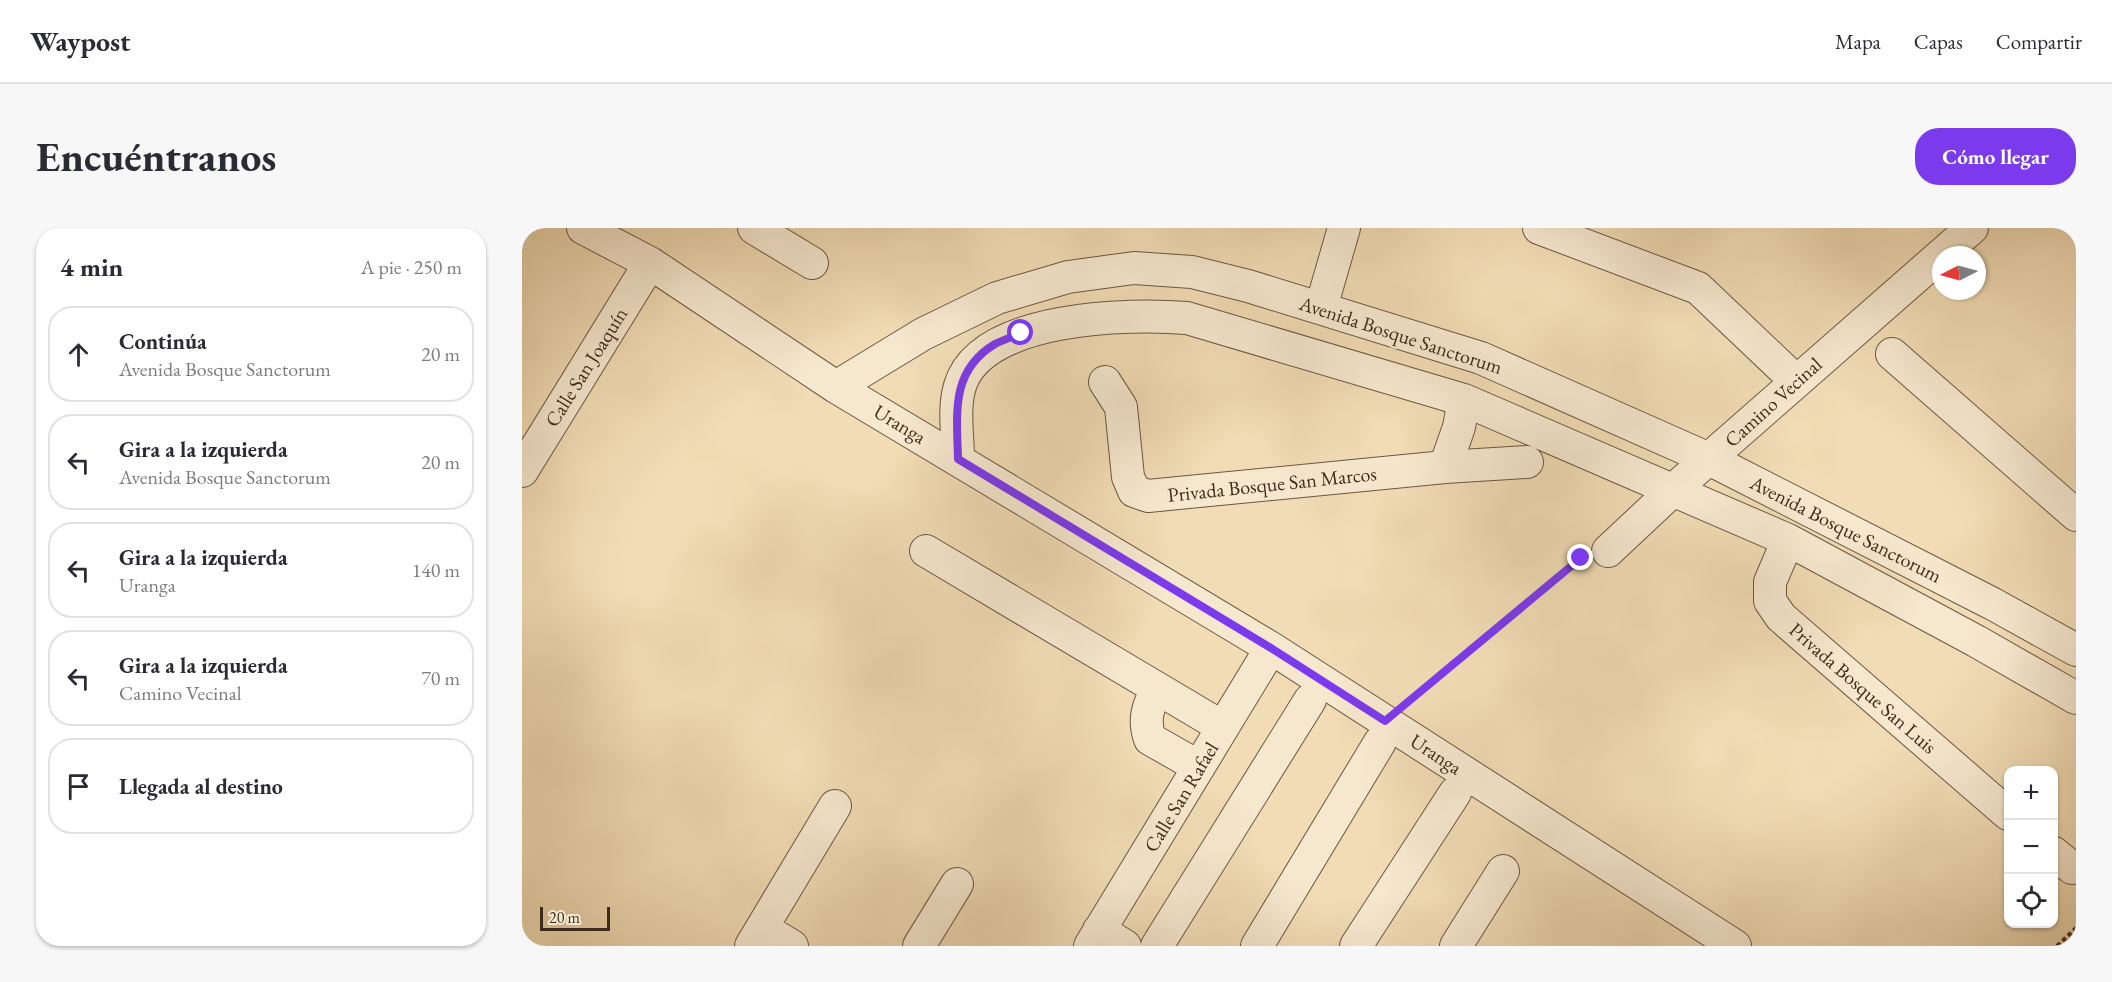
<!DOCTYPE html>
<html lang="es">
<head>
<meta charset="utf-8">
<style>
	:root { --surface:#fff; --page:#f7f7f7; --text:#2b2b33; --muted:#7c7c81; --line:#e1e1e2; --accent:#7c3aed }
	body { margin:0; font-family:"EB Garamond",serif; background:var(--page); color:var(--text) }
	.controls { position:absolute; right:18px; bottom:18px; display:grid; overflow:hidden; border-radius:12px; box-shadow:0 2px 4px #0004 }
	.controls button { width:54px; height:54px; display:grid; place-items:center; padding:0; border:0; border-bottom:2px solid var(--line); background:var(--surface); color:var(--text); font:30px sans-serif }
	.compass { position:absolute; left:1410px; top:18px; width:54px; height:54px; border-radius:50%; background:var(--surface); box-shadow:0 2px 4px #0004; rotate:264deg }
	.scale { position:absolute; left:18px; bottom:15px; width:70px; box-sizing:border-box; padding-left:6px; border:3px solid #3d2b1c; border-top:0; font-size:16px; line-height:21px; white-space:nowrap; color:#3d2b1c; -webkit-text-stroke:4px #f6e8cf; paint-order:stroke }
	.stop { position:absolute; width:18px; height:18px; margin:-14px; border:4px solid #7c3aed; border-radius:50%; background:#fff }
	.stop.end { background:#7c3aed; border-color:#fff; box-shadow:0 2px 6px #0008 }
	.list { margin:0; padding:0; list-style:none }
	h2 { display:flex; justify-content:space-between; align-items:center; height:78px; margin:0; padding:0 24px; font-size:26px }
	h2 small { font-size:20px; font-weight:400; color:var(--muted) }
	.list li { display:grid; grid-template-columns:39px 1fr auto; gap:18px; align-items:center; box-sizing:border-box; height:96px; margin:0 12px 12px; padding:0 12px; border:2px solid var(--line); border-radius:24px }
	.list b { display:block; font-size:22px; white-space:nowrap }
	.list p { margin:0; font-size:20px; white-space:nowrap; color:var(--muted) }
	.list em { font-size:20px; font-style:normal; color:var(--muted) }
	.icon { flex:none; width:33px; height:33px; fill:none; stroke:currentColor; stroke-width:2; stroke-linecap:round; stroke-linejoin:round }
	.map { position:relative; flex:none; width:1554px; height:718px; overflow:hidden; border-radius:24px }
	header { display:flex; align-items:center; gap:36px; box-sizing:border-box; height:84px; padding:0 30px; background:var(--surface); border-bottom:2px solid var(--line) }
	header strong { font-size:28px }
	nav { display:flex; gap:33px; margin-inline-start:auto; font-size:21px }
	.intro { display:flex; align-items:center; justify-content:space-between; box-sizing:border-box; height:144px; padding:0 36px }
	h1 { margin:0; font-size:42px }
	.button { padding:15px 27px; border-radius:24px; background:var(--accent); color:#fff; font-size:21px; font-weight:700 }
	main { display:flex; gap:36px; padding:0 36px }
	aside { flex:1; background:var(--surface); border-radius:24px; box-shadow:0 2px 4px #0004 }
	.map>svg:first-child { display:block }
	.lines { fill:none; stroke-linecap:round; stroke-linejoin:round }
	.minor-casing { stroke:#6a5742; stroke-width:34 }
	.path { stroke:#3d2b1c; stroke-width:4; stroke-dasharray:4.5 3; stroke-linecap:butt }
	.minor { stroke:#f6e8cf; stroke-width:32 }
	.route { stroke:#7c3aed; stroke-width:8 }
	.labels { text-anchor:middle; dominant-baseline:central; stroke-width:5; stroke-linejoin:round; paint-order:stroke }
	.street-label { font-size:20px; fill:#3d2b1c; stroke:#f6e8cf }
</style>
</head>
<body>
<header>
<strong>Waypost</strong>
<nav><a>Mapa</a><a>Capas</a><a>Compartir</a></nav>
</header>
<div class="intro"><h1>Encuéntranos</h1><a class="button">Cómo llegar</a></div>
<main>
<aside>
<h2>4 min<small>A pie · 250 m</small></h2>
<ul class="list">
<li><svg class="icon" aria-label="ahead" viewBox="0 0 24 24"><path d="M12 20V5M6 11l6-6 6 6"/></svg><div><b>Continúa</b><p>Avenida Bosque Sanctorum</p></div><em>20 m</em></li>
<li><svg class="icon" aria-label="left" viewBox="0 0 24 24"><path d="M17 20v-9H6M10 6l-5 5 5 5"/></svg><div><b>Gira a la izquierda</b><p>Avenida Bosque Sanctorum</p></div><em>20 m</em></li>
<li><svg class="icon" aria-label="left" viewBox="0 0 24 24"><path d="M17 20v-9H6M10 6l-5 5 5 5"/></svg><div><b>Gira a la izquierda</b><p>Uranga</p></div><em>140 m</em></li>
<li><svg class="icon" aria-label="left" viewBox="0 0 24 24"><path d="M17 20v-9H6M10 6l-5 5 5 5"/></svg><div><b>Gira a la izquierda</b><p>Camino Vecinal</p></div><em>70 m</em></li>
<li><svg class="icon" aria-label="arrive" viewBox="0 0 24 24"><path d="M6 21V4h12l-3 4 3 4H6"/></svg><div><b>Llegada al destino</b></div></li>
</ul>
</aside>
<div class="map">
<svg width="1554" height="718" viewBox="0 0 1554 718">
	<rect width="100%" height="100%" fill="#f1dcb5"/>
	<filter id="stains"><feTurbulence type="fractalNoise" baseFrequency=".00333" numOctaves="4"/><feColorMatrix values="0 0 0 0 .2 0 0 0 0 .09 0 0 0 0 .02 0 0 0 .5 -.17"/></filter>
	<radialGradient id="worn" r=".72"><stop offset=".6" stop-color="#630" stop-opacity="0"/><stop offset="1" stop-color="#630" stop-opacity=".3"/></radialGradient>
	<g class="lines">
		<g class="minor-casing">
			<path id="minor" d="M61 0 128 35 314 159 749 420 1213 718
				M232 0 290 35
				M1017 0 1176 60 1274 153
				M1419 27 1450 0
				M797 79 803 66 822 0
				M1370 126 1554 287
				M583 154 599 179 606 249 612 263 626 268 923 239 1005 234
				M314 159 401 106 475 70 546 49 612 40 670 44 726 58 959 130 1187 231 1471 376 1554 422
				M436 231C436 208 431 180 438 158 459 88 607 85 665 90L942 172 1266 312 1454 413 1554 470
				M923 239 937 199 942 172
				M0 243 128 35
				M1266 312 1248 354V373L1259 389 1486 586
				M404 323 687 491
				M1086 323 1150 263 1419 27
				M635 461C626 478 621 492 628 511L677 539
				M1532 625 1550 640
				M240 700 270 718
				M577 702 603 718
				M229 718 313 578
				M397 718 435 656
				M568 718 749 420
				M635 718 788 472
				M735 718 858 514
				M834 718 933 565
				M934 718 981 643"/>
		</g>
		<path class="path" d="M884 475 1059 330
			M1535 718 1554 700"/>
		<use href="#minor" class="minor"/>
	</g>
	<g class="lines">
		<path class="route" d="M499 105C490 109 481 112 473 116 428 143 435 186 436 231L749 420 863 493 1059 330"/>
	</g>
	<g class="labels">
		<g class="street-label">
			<text transform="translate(879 107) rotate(18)">Avenida Bosque Sanctorum</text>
			<text transform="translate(64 139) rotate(-58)">Calle San Joaquín</text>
			<text transform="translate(1251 174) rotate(-42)">Camino Vecinal</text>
			<text transform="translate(378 196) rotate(31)">Uranga</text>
			<text transform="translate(750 256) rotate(-6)">Privada Bosque San Marcos</text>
			<text transform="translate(1324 301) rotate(27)">Avenida Bosque Sanctorum</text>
			<text transform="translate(1341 460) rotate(41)">Privada Bosque San Luis</text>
			<text transform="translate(914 526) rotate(33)">Uranga</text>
			<text transform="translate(659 569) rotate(-59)">Calle San Rafael</text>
		</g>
	</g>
	<rect width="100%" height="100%" filter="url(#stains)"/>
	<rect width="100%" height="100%" fill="url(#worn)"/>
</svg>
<div class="controls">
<button>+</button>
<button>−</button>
<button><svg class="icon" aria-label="locate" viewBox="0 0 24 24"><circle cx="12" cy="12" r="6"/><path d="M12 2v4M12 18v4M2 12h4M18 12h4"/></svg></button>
</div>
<svg class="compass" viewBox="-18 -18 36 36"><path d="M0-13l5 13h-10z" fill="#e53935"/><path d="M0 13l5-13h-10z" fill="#7c7c81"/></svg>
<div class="scale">20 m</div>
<div class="stop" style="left:499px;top:105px"></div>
<div class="stop end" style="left:1059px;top:330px"></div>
</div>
</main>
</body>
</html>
